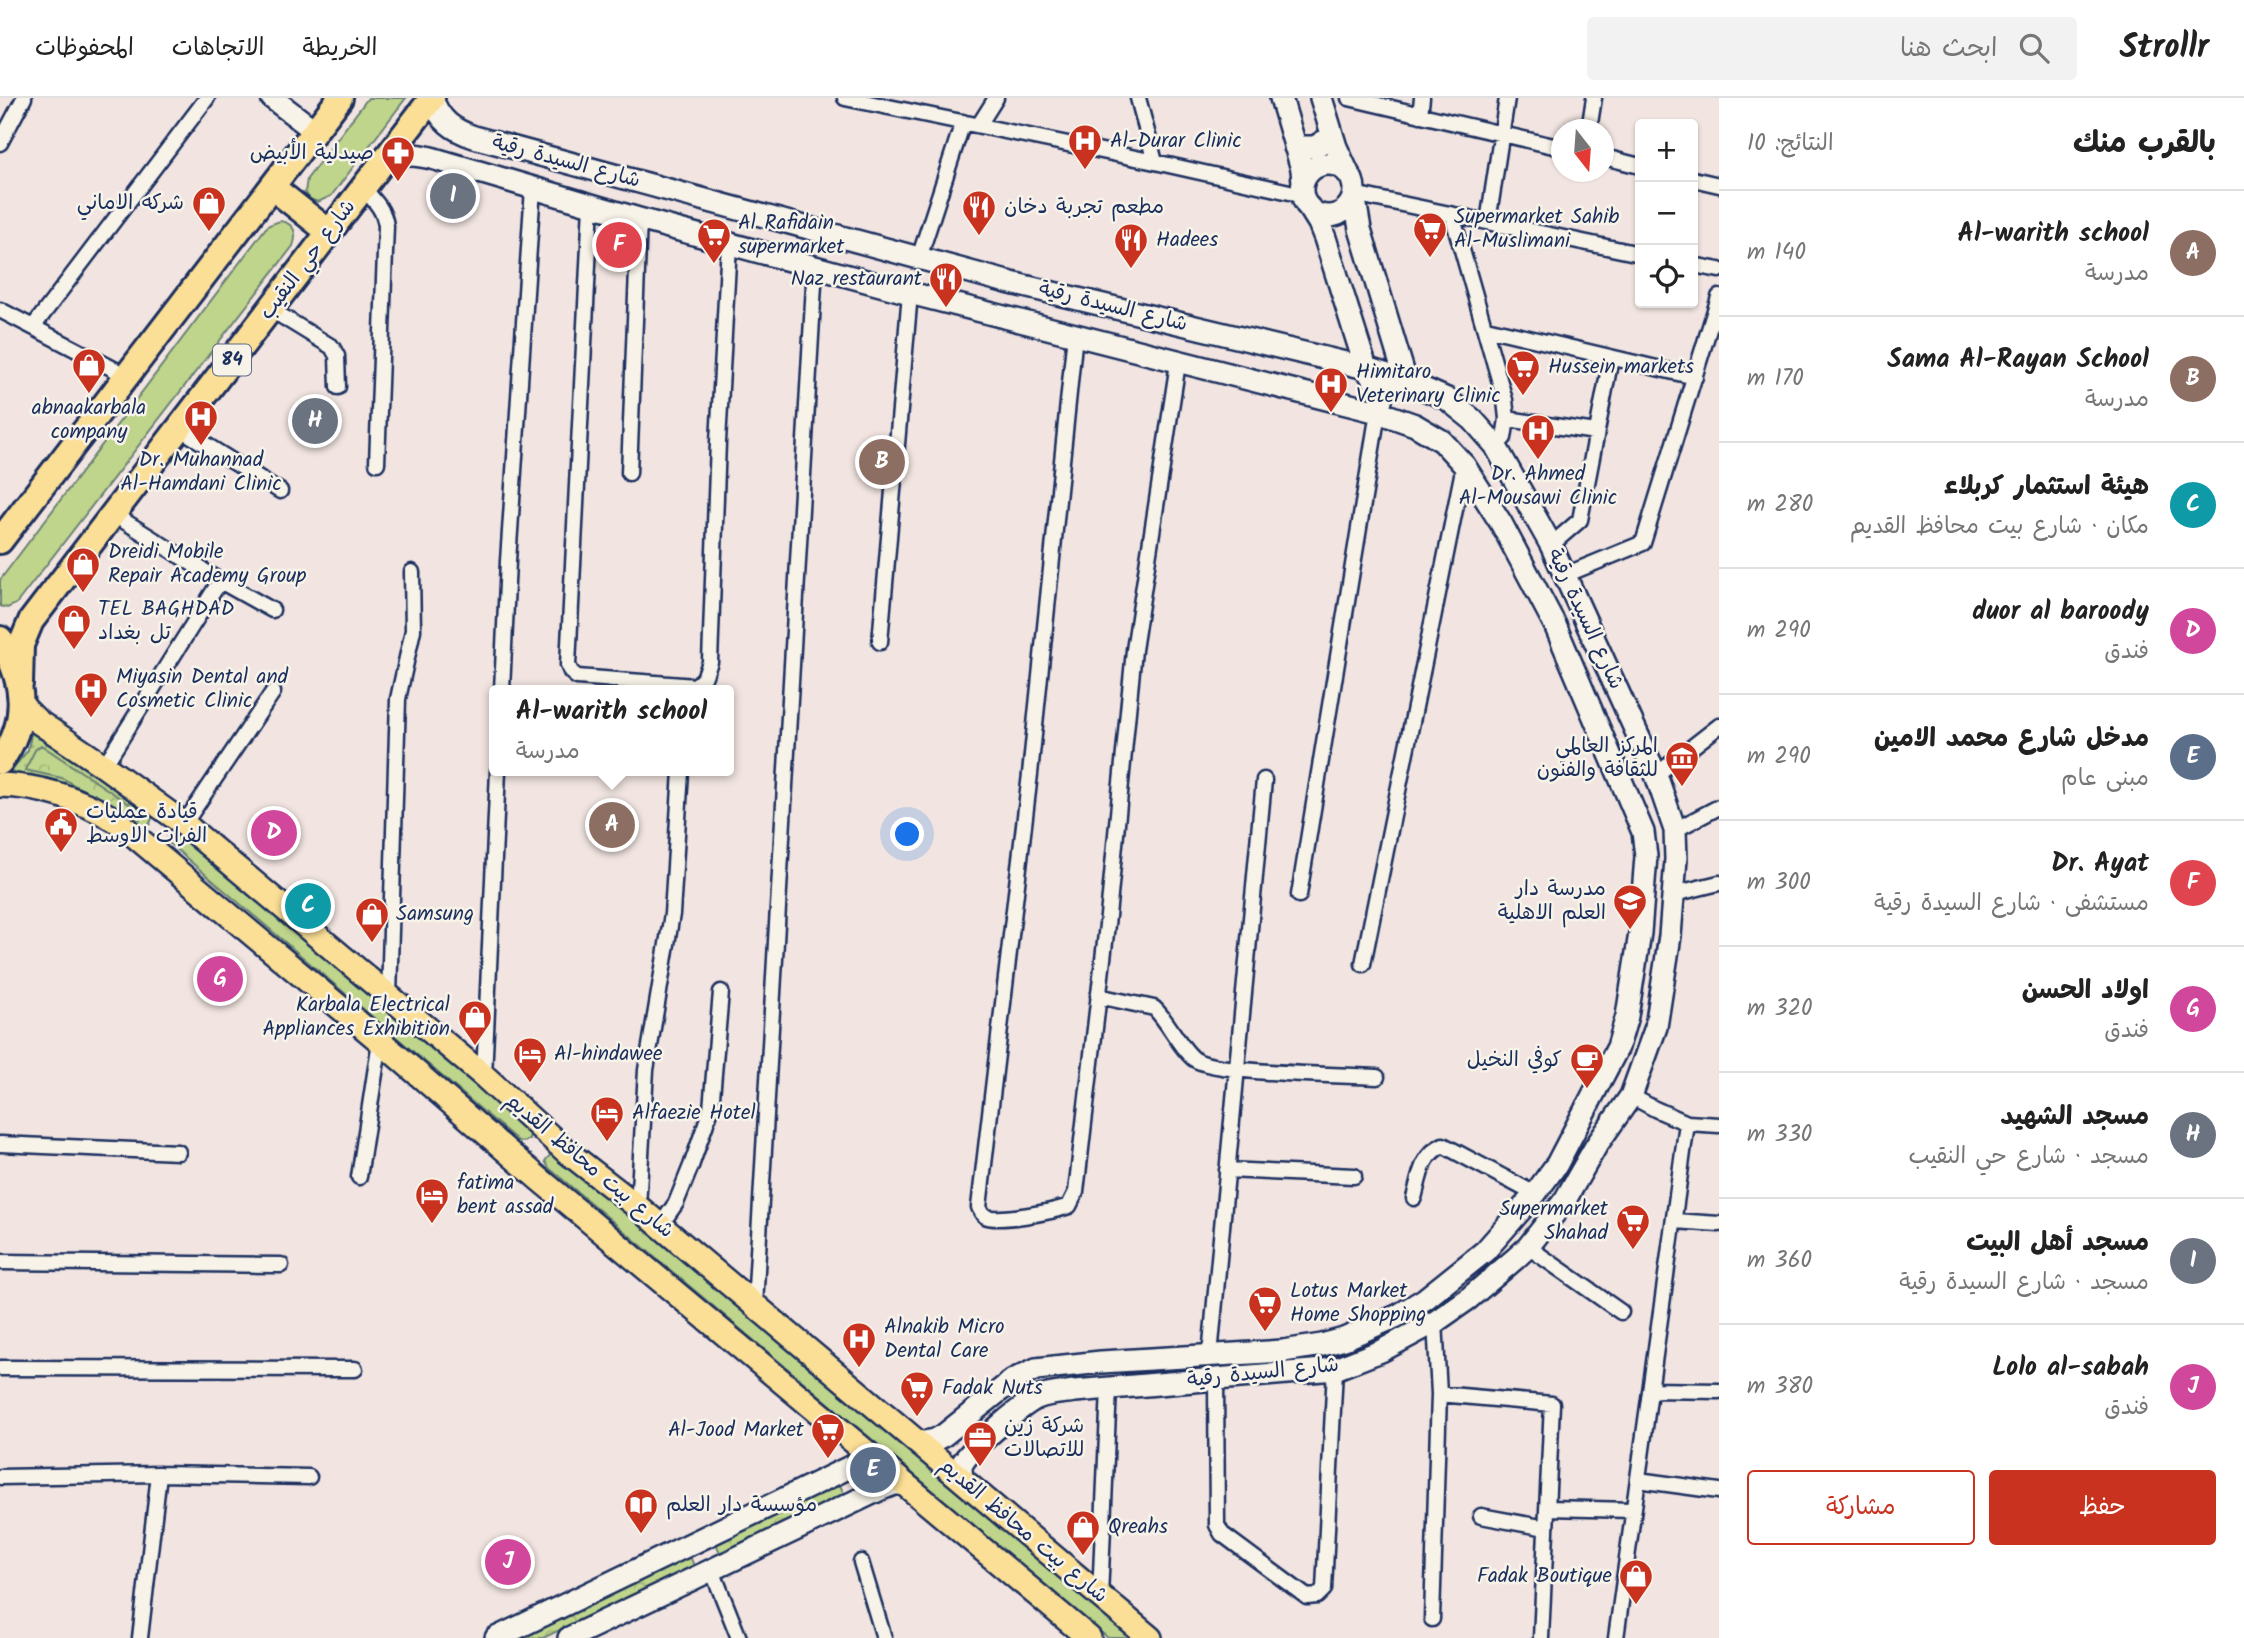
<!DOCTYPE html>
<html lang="ar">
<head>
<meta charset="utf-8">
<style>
	:root { --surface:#fff; --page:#f2f2f2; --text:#222; --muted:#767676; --line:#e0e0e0; --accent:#c8321e }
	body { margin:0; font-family:Kalam,"Playpen Sans Arabic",sans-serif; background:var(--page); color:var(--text); direction:rtl }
	.controls { position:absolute; right:21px; top:21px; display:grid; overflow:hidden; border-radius:7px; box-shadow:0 2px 5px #0004 }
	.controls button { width:63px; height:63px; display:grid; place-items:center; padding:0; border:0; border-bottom:2px solid var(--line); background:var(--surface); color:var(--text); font:35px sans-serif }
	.compass { position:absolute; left:1551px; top:21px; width:63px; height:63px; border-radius:50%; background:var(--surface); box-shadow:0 2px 5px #0004; rotate:163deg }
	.you { position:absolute; left:908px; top:737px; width:24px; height:24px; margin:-18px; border:5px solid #fff; border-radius:50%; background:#1a73e8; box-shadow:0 0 0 10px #1a73e833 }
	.badge { display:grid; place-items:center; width:46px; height:46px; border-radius:50%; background:var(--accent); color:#fff; font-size:23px; font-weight:700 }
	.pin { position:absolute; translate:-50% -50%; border:4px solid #fff; box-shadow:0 2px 7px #0006 }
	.popup { position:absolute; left:489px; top:587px; width:245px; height:91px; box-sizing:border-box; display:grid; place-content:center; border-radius:7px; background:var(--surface); filter:drop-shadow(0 2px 5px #0005); font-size:23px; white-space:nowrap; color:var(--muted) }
	.popup b { font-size:26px; color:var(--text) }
	.popup::after { content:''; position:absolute; left:50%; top:100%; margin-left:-14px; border:14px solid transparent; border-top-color:var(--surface) }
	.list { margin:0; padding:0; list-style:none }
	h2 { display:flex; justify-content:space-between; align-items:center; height:91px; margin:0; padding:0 28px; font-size:30px }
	h2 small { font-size:23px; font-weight:400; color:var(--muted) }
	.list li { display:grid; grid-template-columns:46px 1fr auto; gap:21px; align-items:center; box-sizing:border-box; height:126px; padding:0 28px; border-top:2px solid var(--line) }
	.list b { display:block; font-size:26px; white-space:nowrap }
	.list p { margin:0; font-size:23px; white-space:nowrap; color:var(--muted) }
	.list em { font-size:23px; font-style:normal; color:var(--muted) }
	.actions { display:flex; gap:14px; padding:21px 28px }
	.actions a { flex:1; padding:16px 0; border:2px solid var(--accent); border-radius:7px; text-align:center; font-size:24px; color:var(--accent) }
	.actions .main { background:var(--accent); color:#fff }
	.icon { flex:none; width:38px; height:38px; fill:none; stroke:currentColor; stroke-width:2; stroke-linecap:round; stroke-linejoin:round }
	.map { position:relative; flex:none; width:1719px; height:1540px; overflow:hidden; direction:ltr }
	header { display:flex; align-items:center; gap:42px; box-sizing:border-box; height:98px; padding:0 35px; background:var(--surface); border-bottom:2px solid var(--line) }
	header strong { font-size:33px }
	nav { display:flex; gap:38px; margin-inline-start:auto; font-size:24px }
	.search { width:490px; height:63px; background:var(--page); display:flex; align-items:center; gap:18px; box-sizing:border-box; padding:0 24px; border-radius:7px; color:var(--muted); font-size:26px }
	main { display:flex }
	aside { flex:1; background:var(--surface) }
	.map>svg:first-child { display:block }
	.grass { fill:url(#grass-dots); stroke:#6c8274; stroke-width:2 }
	.forest { fill:url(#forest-crowns); stroke:#6c8274; stroke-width:2 }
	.garden { fill:#bed58b; stroke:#6c8274; stroke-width:2 }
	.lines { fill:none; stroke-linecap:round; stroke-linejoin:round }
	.minor-casing { stroke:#1b2f5e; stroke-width:19 }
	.secondary-casing { stroke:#1b2f5e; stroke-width:26 }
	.primary-casing { stroke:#1b2f5e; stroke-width:28 }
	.trunk-casing { stroke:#1b2f5e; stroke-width:30 }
	.minor { stroke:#f7f3e8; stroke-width:14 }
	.secondary { stroke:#f7f3e8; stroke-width:21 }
	.primary { stroke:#fbdf96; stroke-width:23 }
	.trunk { stroke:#fbdf96; stroke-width:24 }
	.labels { text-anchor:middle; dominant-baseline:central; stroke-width:5; stroke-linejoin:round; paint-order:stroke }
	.shield { fill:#f7f3e8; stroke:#5d6a87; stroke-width:2 }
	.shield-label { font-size:19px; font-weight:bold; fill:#1b2f5e }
	.poi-label { font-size:21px; fill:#1b2f5e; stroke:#f7f3e8; text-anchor:start }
	.street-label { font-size:21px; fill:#1b2f5e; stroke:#f7f3e8 }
</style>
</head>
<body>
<header>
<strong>Strollr</strong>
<div class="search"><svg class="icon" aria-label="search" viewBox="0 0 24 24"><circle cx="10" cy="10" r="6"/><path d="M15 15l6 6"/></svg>ابحث هنا</div>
<nav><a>الخريطة</a><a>الاتجاهات</a><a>المحفوظات</a></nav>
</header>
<main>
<aside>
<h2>بالقرب منك<small>النتائج: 10</small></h2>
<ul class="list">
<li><span class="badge" style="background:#8d6e63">A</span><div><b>Al-warith school</b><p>مدرسة</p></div><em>140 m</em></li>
<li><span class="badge" style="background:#8d6e63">B</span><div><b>Sama Al-Rayan School</b><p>مدرسة</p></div><em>170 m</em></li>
<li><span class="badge" style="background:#0f9aa8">C</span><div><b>هيئة استثمار كربلاء</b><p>مكان · شارع بيت محافظ القديم</p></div><em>280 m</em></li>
<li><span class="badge" style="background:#d1479c">D</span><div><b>duor al baroody</b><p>فندق</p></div><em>290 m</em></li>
<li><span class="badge" style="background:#5c6f8a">E</span><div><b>مدخل شارع محمد الامين</b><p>مبنى عام</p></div><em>290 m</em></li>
<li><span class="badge" style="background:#e0444e">F</span><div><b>Dr. Ayat</b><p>مستشفى · شارع السيدة رقية</p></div><em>300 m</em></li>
<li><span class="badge" style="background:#d1479c">G</span><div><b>اولاد الحسن</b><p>فندق</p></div><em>320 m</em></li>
<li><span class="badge" style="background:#6b7280">H</span><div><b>مسجد الشهيد</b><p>مسجد · شارع حي النقيب</p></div><em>330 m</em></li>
<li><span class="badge" style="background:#6b7280">I</span><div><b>مسجد أهل البيت</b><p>مسجد · شارع السيدة رقية</p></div><em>360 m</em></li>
<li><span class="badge" style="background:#d1479c">J</span><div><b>Lolo al-sabah</b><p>فندق</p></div><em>380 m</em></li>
</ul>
<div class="actions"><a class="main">حفظ</a><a>مشاركة</a></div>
</aside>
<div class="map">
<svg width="1719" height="1540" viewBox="0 0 1719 1540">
	<defs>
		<pattern id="grass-dots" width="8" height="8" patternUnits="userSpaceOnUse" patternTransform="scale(1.75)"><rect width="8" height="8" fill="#bed58b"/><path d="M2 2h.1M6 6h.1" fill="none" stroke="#a3b77a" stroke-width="1.8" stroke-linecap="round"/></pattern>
		<pattern id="forest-crowns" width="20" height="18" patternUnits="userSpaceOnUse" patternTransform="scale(1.75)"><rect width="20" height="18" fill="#bed58b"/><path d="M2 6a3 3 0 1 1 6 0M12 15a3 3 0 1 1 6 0" fill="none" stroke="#a3b77a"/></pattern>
	</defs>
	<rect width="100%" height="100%" fill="#f2e5e1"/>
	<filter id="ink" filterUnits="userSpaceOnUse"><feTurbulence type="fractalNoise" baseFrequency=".0143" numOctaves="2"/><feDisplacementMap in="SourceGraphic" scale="14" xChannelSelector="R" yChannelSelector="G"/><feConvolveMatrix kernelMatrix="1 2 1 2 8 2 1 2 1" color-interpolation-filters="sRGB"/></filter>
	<g filter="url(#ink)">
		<path class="grass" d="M32 631 149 712 152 720 150 726 141 730 10 678V674L28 652Z"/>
		<path class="forest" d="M41 647 132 708 141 718 140 721 135 722 62 680 25 672 35 652Z
			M840 1387 844 1396 720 1455 716 1445Z
			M690 1458 694 1468 543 1540H519Z"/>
		<path class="garden" d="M368 0H406L331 98 318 104 310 101 305 94 307 81Z
			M280 123C294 125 298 135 293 148L16 506 7 510 0 508V482L265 131 269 127Z
			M172 734 178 735 527 1030 530 1034 529 1041 523 1044 518 1043 170 746 167 740Z
			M552 1055 559 1057 1137 1540H1108L549 1070 545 1063Z"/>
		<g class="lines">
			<g class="minor-casing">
				<path id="minor" d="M845 0 1155 64 1303 97
					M1138 0 1155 64
					M1349 0 1562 50
					M1420 17 1422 0
					M979 27 996 0
					M1589 32 1594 0
					M0 45 24 0
					M1604 59 1640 68
					M1693 81 1719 87
					M363 90C374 102 384 111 386 128L377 365
					M1354 96 1640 156
					M591 107 568 567 571 574 577 579 695 588
					M1452 117 1505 302 1507 321 1504 340 1495 347
					M1488 124 1507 0
					M919 160 963 24
					M1693 167 1719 172
					M270 211 332 249 337 258 338 289
					M0 212 127 278
					M33 229 207 0
					M1486 230 1695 279
					M1075 236 1030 676 979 1109C981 1113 981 1115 985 1118 997 1125 1055 1113 1069 1108L1076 1094 1108 818 1134 552 1178 265
					M1507 321 1596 334
					M179 330 280 393
					M629 375 639 121
					M113 416 220 483 272 512
					M1551 447 1580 422 1611 260
					M1565 477 1643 445 1719 199
					M880 544 910 195
					M502 592 508 463 533 90
					M691 592 704 580 710 564 718 344 729 146
					M104 668 220 483
					M1656 677 1719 628
					M184 726 273 594
					M1675 732 1719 709
					M1674 796 1719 785
					M1299 797 1378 314
					M1363 866 1464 367
					M389 898 398 601 413 532 412 474
					M1098 898 1154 910C1169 924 1179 949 1194 961 1214 976 1345 977 1377 979
					M484 978 498 673
					M1631 998 1655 1011 1687 1025 1719 1027
					M0 1046 178 1054
					M1227 1072 1354 1078
					M359 1079 380 943
					M1414 1100C1420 1079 1421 1057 1443 1047L1535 1096
					M638 1109 646 972 672 816 681 673
					M1674 1123 1719 1126
					M660 1128 676 1105 691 1068 711 1011 721 894
					M1528 1149 1621 1214
					M0 1164 281 1167
					M755 1207 815 169
					M1210 1257 1264 682
					M0 1270 355 1271
					M1216 1282 1217 1427 1222 1436 1307 1499 1317 1498 1324 1491 1335 1271
					M1650 1292 1719 1293
					M1439 1296 1552 1306 1541 1540
					M0 1379 159 1376 309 1379
					M1638 1382 1719 1393
					M1547 1410 1633 1412
					M1481 1418 1546 1430
					M861 1464 884 1540
					M712 1472 739 1540
					M1100 1499 1109 1290
					M1432 1521 1439 1296 1435 1224
					M140 1540 159 1376
					M1616 1540 1687 1025"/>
			</g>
			<g class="secondary-casing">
				<path id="secondary" d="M272 0 315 33
					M432 0C439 22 453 32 474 39L1007 184 1366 270 1406 283 1447 301 1473 322 1495 347 1551 447 1656 677 1675 732 1676 761 1670 838 1656 929 1631 998 1596 1048 1565 1102 1528 1149 1516 1160 1468 1201 1435 1224 1381 1253 1335 1271 1075 1293C1062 1295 1049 1295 1037 1300 1022 1307 969 1352 962 1366 960 1371 962 1376 962 1382
					M1281 0 1302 71 1303 85
					M1321 0 1336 49 1348 75
					M1295 49H1315L1332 38
					M384 62C402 55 417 56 435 61L639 121 910 195 1378 314 1415 327 1442 343 1464 367 1501 425 1555 527 1643 734 1646 758 1640 835 1627 918 1618 949 1557 1066 1535 1096 1485 1153 1425 1201 1397 1218 1344 1241 1322 1247 1283 1253 1101 1264 1036 1271 1013 1282 944 1337 935 1342 918 1345
					M1302 92a26 26 0 1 1 52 0a26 26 0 1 1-52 0Z
					M1354 96 1360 131 1406 283
					M1309 109 1319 125 1325 140 1366 270 1380 292 1381 303 1378 314
					M496 1540 854 1367 861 1359V1349
					M569 1540 879 1392 894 1386H904"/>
			</g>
			<g class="primary-casing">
				<path id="primary" d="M21 607 37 623 104 668 184 726 484 978 566 1053 638 1109 1150 1540
					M0 687C43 688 80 701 117 723L380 943 538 1080 1089 1540"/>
			</g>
			<g class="trunk-casing">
				<path id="trunk" d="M272 89 329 134
					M0 443 340 0
					M0 541C25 583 30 623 0 664
					M20 586 21 547 31 523 432 0"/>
			</g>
			<use href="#minor" class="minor"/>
			<use href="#secondary" class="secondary"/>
			<use href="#primary" class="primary"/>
			<use href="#trunk" class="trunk"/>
		</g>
	</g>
	<defs>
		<g id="hospital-pin" transform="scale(1.75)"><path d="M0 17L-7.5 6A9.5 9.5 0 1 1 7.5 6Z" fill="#c8321e" stroke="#f7f3e8"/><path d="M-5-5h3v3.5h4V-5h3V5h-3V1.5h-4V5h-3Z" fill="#fff"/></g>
		<g id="pharmacy-pin" transform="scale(1.75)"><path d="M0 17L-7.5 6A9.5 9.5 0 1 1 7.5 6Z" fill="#c8321e" stroke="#f7f3e8"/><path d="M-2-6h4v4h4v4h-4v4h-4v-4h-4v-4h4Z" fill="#fff"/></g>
		<g id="shop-pin" transform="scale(1.75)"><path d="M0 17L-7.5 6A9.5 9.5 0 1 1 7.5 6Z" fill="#c8321e" stroke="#f7f3e8"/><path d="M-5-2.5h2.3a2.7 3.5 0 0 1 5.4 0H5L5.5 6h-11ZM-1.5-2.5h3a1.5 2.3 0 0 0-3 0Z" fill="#fff"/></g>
		<g id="restaurant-pin" transform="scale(1.75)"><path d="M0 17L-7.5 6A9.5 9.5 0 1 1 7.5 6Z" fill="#c8321e" stroke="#f7f3e8"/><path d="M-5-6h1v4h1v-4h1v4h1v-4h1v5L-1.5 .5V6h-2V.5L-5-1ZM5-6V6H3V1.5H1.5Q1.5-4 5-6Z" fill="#fff"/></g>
		<g id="supermarket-pin" transform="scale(1.75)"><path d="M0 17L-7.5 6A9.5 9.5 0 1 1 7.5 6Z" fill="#c8321e" stroke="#f7f3e8"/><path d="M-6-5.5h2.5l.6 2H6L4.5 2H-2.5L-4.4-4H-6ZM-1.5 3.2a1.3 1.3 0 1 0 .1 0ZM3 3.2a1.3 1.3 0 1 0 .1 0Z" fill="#fff"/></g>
		<g id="museum-pin" transform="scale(1.75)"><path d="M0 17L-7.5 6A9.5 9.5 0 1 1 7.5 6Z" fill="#c8321e" stroke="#f7f3e8"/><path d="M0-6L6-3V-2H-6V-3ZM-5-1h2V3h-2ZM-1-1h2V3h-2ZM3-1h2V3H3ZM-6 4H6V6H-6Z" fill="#fff"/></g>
		<g id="civic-pin" transform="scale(1.75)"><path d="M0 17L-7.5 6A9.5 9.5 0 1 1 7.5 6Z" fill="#c8321e" stroke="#f7f3e8"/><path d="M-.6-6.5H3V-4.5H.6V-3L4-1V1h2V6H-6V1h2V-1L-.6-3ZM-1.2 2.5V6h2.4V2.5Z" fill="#fff"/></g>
		<g id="school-pin" transform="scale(1.75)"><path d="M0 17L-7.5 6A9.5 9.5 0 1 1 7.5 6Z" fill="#c8321e" stroke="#f7f3e8"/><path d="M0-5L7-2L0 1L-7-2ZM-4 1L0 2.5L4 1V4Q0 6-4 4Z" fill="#fff"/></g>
		<g id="hotel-pin" transform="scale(1.75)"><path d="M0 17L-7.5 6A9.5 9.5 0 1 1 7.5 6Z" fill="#c8321e" stroke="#f7f3e8"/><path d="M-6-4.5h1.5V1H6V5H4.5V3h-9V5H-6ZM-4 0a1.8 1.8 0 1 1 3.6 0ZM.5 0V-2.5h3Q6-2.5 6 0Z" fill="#fff"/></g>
		<g id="cafe-pin" transform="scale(1.75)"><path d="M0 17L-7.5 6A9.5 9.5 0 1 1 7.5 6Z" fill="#c8321e" stroke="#f7f3e8"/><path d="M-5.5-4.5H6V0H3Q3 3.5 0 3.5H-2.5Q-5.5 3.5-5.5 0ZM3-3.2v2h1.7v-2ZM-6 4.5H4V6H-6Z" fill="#fff"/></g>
		<g id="office-pin" transform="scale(1.75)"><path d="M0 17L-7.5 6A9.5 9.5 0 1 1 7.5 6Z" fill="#c8321e" stroke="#f7f3e8"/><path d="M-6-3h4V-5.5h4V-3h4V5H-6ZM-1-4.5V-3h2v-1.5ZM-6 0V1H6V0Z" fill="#fff"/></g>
		<g id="library-pin" transform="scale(1.75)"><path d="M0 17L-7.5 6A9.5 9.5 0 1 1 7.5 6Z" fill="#c8321e" stroke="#f7f3e8"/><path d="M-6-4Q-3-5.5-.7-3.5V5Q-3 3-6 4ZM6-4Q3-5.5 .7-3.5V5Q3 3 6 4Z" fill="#fff"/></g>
	</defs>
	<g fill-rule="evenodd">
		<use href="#hospital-pin" x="1085" y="43"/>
		<use href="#pharmacy-pin" x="398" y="55"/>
		<use href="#shop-pin" x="209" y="105"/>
		<use href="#restaurant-pin" x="979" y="109"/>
		<use href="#supermarket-pin" x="1430" y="131"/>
		<use href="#supermarket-pin" x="714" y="137"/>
		<use href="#restaurant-pin" x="1131" y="142"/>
		<use href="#restaurant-pin" x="946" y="181"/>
		<use href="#shop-pin" x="89" y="267"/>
		<use href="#supermarket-pin" x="1523" y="269"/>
		<use href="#hospital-pin" x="1331" y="286"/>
		<use href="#hospital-pin" x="201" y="319"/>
		<use href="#hospital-pin" x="1538" y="333"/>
		<use href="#shop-pin" x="83" y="466"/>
		<use href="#shop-pin" x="74" y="523"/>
		<use href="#hospital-pin" x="91" y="591"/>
		<use href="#museum-pin" x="1682" y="660"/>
		<use href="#civic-pin" x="61" y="726"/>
		<use href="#school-pin" x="1630" y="803"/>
		<use href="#shop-pin" x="372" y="816"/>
		<use href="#shop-pin" x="475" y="919"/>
		<use href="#hotel-pin" x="530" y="956"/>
		<use href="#cafe-pin" x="1587" y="962"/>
		<use href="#hotel-pin" x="607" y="1015"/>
		<use href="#hotel-pin" x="432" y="1097"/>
		<use href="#supermarket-pin" x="1633" y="1123"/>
		<use href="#supermarket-pin" x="1265" y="1205"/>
		<use href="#hospital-pin" x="859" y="1241"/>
		<use href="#supermarket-pin" x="917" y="1290"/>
		<use href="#supermarket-pin" x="828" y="1332"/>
		<use href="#office-pin" x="980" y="1340"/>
		<use href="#library-pin" x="641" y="1407"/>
		<use href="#shop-pin" x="1083" y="1429"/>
		<use href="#shop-pin" x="1636" y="1478"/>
	</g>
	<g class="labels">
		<rect class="shield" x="213" y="246.5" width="38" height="31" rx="5"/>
		<g class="shield-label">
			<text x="232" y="262">84</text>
		</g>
		<g class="poi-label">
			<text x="1110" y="43">Al-Durar Clinic</text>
			<text x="374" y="55" text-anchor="end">صيدلية الأبيض</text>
			<text x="184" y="105" text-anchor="end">شركه الاماني</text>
			<text x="1004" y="109">مطعم تجربة دخان</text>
			<text x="1454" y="119">Supermarket Sahib<tspan x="1454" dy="24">Al-Muslimani</tspan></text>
			<text x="738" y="125">Al Rafidain<tspan x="738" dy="24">supermarket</tspan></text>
			<text x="1156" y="142">Hadees</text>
			<text x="922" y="181" text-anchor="end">Naz restaurant</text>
			<text x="1548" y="269">Hussein markets</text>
			<text x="1356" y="274">Himitaro<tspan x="1356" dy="24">Veterinary Clinic</tspan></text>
			<text x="89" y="310" text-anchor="middle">abnaakarbala<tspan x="89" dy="24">company</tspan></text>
			<text x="201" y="362" text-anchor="middle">Dr. Muhannad<tspan x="201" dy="24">Al-Hamdani Clinic</tspan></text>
			<text x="1538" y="376" text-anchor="middle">Dr. Ahmed<tspan x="1538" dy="24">Al-Mousawi Clinic</tspan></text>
			<text x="108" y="454">Dreidi Mobile<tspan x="108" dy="24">Repair Academy Group</tspan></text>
			<text x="98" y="511">TEL BAGHDAD<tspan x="98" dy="24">تل بغداد</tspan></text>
			<text x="116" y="579">Miyasin Dental and<tspan x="116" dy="24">Cosmetic Clinic</tspan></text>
			<text x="1658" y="648" text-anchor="end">المركز العالمي<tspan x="1658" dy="24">للثقافة والفنون</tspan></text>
			<text x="86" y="714">قيادة عمليات<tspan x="86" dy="24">الفرات الاوسط</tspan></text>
			<text x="1606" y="791" text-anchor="end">مدرسة دار<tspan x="1606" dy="24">العلم الاهلية</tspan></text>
			<text x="396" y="816">Samsung</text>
			<text x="450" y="907" text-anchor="end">Karbala Electrical<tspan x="450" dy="24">Appliances Exhibition</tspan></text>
			<text x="554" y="956">Al-hindawee</text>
			<text x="1562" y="962" text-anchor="end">كوفي النخيل</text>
			<text x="632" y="1015">Alfaezie Hotel</text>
			<text x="457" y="1085">fatima<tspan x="457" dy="24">bent assad</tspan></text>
			<text x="1608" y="1111" text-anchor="end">Supermarket<tspan x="1608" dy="24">Shahad</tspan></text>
			<text x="1290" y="1193">Lotus Market<tspan x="1290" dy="24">Home Shopping</tspan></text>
			<text x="884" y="1229">Alnakib Micro<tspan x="884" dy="24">Dental Care</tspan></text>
			<text x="942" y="1290">Fadak Nuts</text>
			<text x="1004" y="1328">شركة زين<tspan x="1004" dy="24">للاتصالات</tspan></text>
			<text x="804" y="1332" text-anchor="end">Al-Jood Market</text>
			<text x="666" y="1407">مؤسسة دار العلم</text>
			<text x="1108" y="1429">Qreahs</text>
			<text x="1612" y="1478" text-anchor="end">Fadak Boutique</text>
		</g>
		<g class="street-label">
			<text transform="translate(566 64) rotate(15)">شارع السيدة رقية</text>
			<text transform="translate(308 162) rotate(-53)">شارع حي النقيب</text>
			<text transform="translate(1113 209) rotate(14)">شارع السيدة رقية</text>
			<text transform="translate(1585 521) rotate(65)">شارع السيدة رقية</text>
			<text transform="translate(589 1068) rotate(40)">شارع بيت محافظ القديم</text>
			<text transform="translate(1263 1275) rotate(-6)">شارع السيدة رقية</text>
			<text transform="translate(1023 1433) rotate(40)">شارع بيت محافظ القديم</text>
		</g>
	</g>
</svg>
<div class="controls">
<button>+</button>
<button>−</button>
<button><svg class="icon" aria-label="locate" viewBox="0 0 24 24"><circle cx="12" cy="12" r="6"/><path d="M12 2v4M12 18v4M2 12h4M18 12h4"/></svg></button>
</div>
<svg class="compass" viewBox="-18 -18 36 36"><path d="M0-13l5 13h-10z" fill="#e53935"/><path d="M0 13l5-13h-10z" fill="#767676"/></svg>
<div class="you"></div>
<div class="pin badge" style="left:612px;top:727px;background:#8d6e63">A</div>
<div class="popup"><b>Al-warith school</b>مدرسة</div>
<div class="pin badge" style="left:882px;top:364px;background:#8d6e63">B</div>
<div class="pin badge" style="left:308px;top:808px;background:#0f9aa8">C</div>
<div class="pin badge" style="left:274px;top:735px;background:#d1479c">D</div>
<div class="pin badge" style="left:873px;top:1372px;background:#5c6f8a">E</div>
<div class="pin badge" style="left:619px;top:147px;background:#e0444e">F</div>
<div class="pin badge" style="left:220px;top:881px;background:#d1479c">G</div>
<div class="pin badge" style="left:315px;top:323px;background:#6b7280">H</div>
<div class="pin badge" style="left:453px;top:98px;background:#6b7280">I</div>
<div class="pin badge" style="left:508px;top:1464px;background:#d1479c">J</div>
</div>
</main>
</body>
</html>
